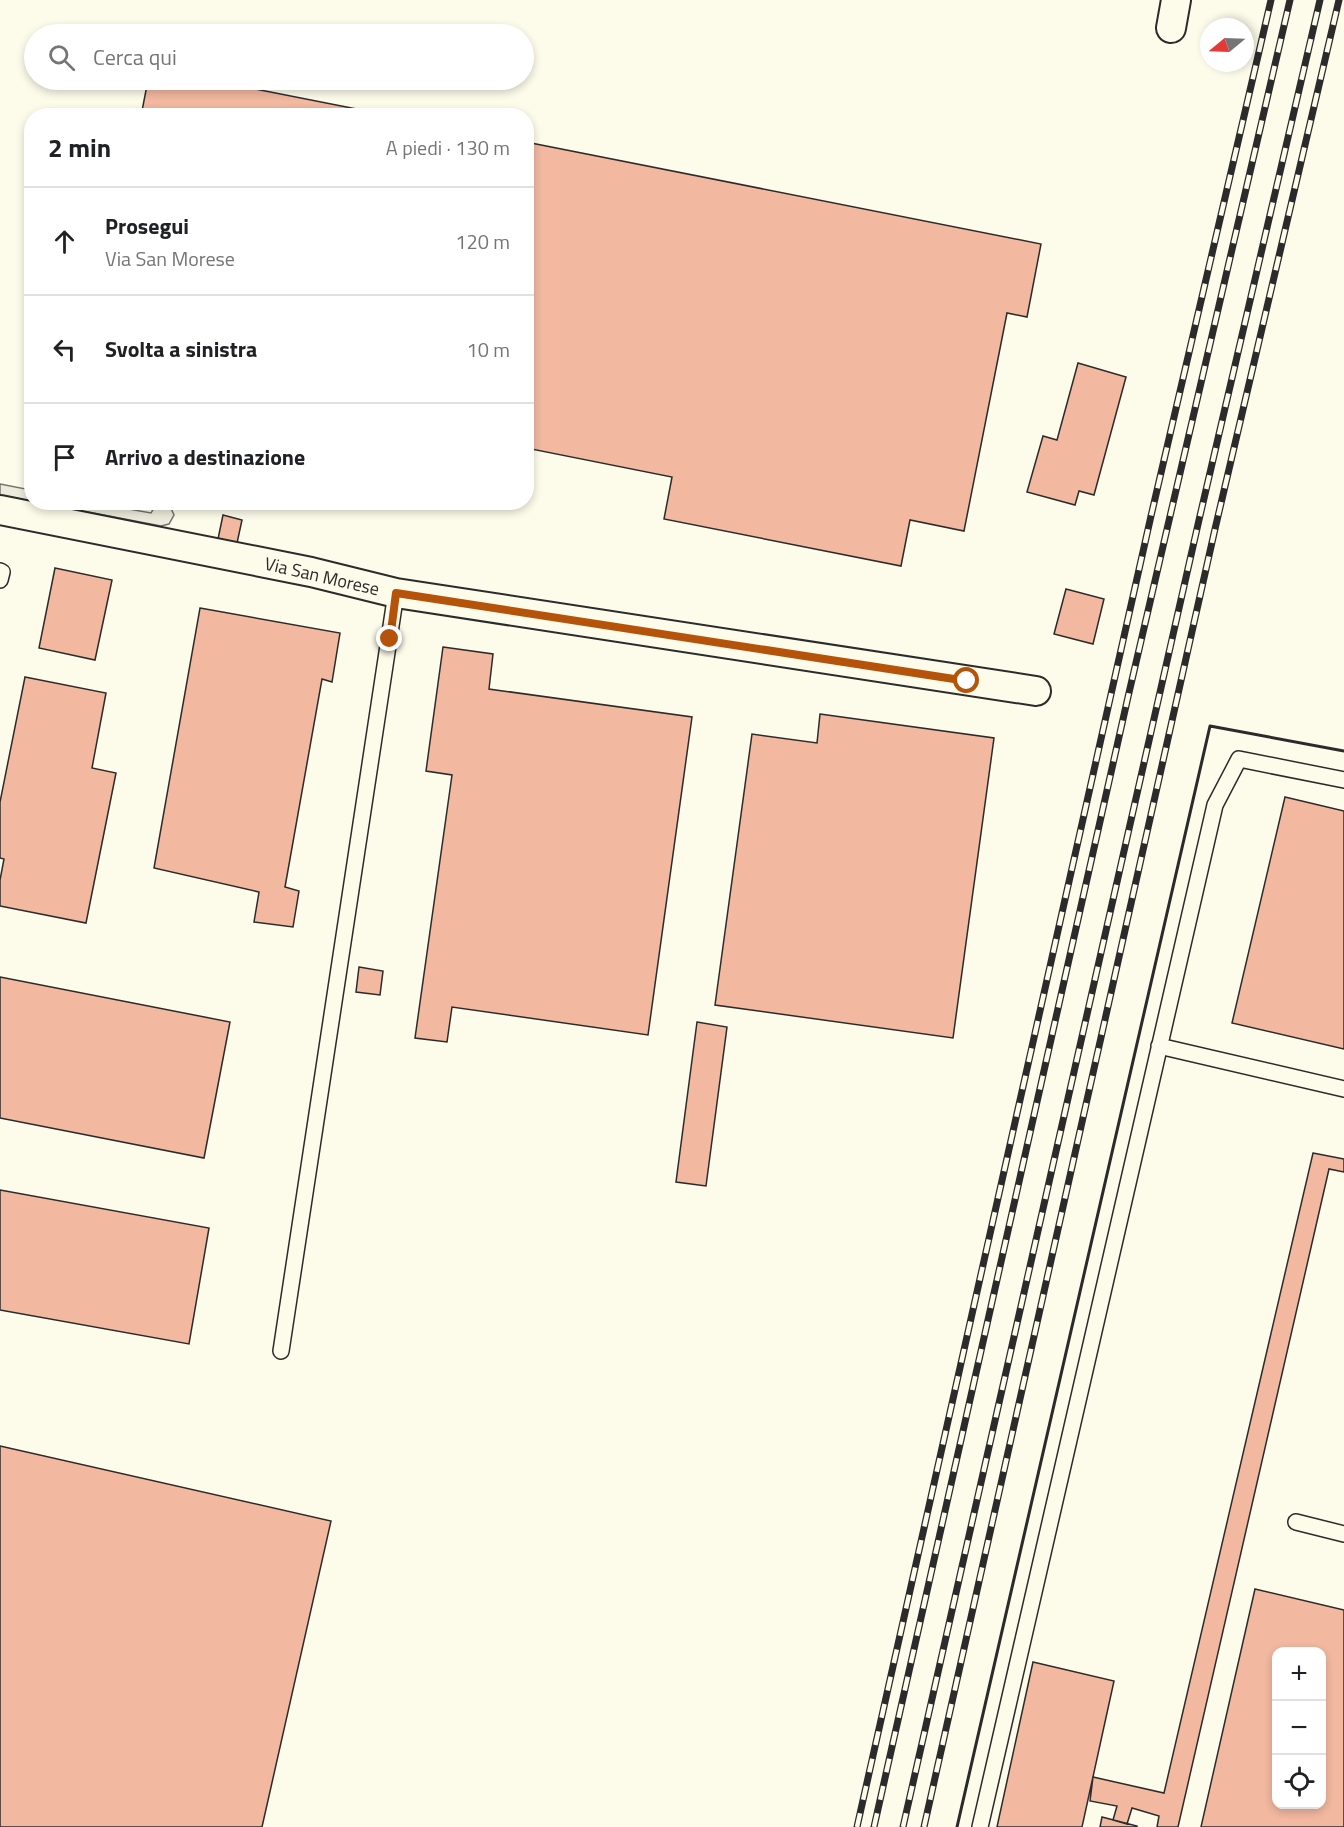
<!DOCTYPE html>
<html lang="it">
<head>
<meta charset="utf-8">
<style>
	:root { --surface:#fff; --page:#f2f2f2; --text:#202124; --muted:#757577; --line:#e0e0e0 }
	body { margin:0; font-family:"Titillium Web",sans-serif; background:var(--page); color:var(--text) }
	.controls { position:absolute; right:18px; bottom:18px; display:grid; overflow:hidden; border-radius:12px; box-shadow:0 3px 9px #0003 }
	.controls button { width:54px; height:54px; display:grid; place-items:center; padding:0; border:0; border-bottom:2px solid var(--line); background:var(--surface); color:var(--text); font:30px sans-serif }
	.compass { position:absolute; left:1200px; top:18px; width:54px; height:54px; border-radius:50%; background:var(--surface); box-shadow:0 3px 9px #0003; rotate:251deg }
	.stop { position:absolute; width:18px; height:18px; margin:-14px; border:4px solid #b45309; border-radius:50%; background:#fff }
	.stop.end { background:#b45309; border-color:#fff; box-shadow:0 2px 6px #0008 }
	.list { margin:0; padding:0; list-style:none }
	h2 { display:flex; justify-content:space-between; align-items:center; height:78px; margin:0; padding:0 24px; font-size:26px }
	h2 small { font-size:20px; font-weight:400; color:var(--muted) }
	.list li { display:grid; grid-template-columns:39px 1fr auto; gap:18px; align-items:center; box-sizing:border-box; height:108px; padding:0 24px; border-top:2px solid var(--line) }
	.list b { display:block; font-size:22px; white-space:nowrap }
	.list p { margin:0; font-size:20px; white-space:nowrap; color:var(--muted) }
	.list em { font-size:20px; font-style:normal; color:var(--muted) }
	.icon { flex:none; width:33px; height:33px; fill:none; stroke:currentColor; stroke-width:2; stroke-linecap:round; stroke-linejoin:round }
	.map { position:relative; flex:none; width:1344px; height:1827px; overflow:hidden }
	.search { position:absolute; background:var(--surface); box-shadow:0 3px 9px #0003; left:24px; top:24px; width:510px; height:66px; display:flex; align-items:center; gap:15px; box-sizing:border-box; padding:0 21px; border-radius:33px; color:var(--muted); font-size:22px }
	.panel { position:absolute; background:var(--surface); box-shadow:0 3px 9px #0003; left:24px; top:108px; width:510px; height:402px; border-radius:24px }
	.map>svg:first-child { display:block }
	.green { fill:#ecebdb; stroke:#74746e; stroke-width:1.5 }
	.building { fill:#f2b8a0; stroke:#2b2b2b; stroke-width:1.5; fill-rule:evenodd }
	.lines { fill:none; stroke-linecap:round; stroke-linejoin:round }
	.service-casing { stroke:#2b2b2b; stroke-width:18 }
	.minor-casing { stroke:#2b2b2b; stroke-width:32 }
	.service { stroke:#fdfbea; stroke-width:15 }
	.minor { stroke:#fdfbea; stroke-width:28 }
	.rail-casing { stroke:#2b2b2b; stroke-width:7 }
	.rail { stroke:#fdfbea; stroke-width:4.5; stroke-dasharray:14; stroke-linecap:butt }
	.wall { stroke:#2b2b2b; stroke-width:3 }
	.route { stroke:#b45309; stroke-width:8 }
	.labels { text-anchor:middle; dominant-baseline:central; stroke-width:4.5; stroke-linejoin:round; paint-order:stroke }
	.street-label { font-size:18px; fill:#2b2b2b; stroke:#fdfbea }
</style>
</head>
<body>
<div class="map">
<svg width="1344" height="1827" viewBox="0 0 1344 1827">
	<rect width="100%" height="100%" fill="#fdfbea"/>
	<path class="green" d="M0 484 31 490V501L0 495Z
		M41 503H95L151 513C155 505 161 501 170 506L174 515 169 524 161 526Z"/>
	<path class="building" d="M148 80H210L392 116H141Z
		M526 142 1041 244 1027 317 1007 313 964 531 910 520 901 566 664 519 672 477 526 448Z
		M1078 363 1126 377 1094 495 1079 491 1075 505 1027 492 1043 436 1057 440Z
		M223 515 242 520 237 543 218 539Z
		M55 568 112 580 95 660 39 648Z
		M1066 589 1104 599 1093 644 1054 634Z
		M200 608 340 633 332 682 322 679 285 887 299 891 293 927 254 922 259 892 154 868Z
		M443 647 493 654 489 689 692 717 648 1035 452 1007 447 1042 415 1038 452 775 426 771Z
		M25 677 106 693 92 768 116 773 86 923 0 906V880L4 859 0 858V802Z
		M820 714 994 738 953 1038 715 1005 752 734 817 743Z
		M1285 797 1344 811V1049L1232 1023Z
		M359 967 383 971 380 995 356 992Z
		M0 977 230 1022 204 1158 0 1118Z
		M697 1022 727 1027 706 1186 676 1182Z
		M1313 1153 1344 1159V1172L1329 1169 1178 1827H1157L1159 1816 1132 1808 1127 1824 1113 1820 1117 1806 1090 1801 1093 1777 1164 1793Z
		M0 1190 209 1228 189 1344 0 1310Z
		M0 1446 331 1521 262 1827H0Z
		M1255 1589 1344 1610V1827H1201ZM1276 1652H1322V1804H1276Z
		M1033 1662 1114 1681 1082 1827H997Z
		M1102 1817 1137 1826V1827H1100Z"/>
	<g class="lines">
		<g class="service-casing">
			<path id="service" d="M0 571 2 572 0 580
				M1159 1046 1344 1089
				M281 1351 396 593
				M1296 1522 1344 1534
				M980 1827 1215 805 1239 759 1344 780"/>
		</g>
		<g class="minor-casing">
			<path id="minor" d="M1171 28 1176 0
				M0 510 311 572 396 593 1036 691"/>
		</g>
		<use href="#service" class="service"/>
		<use href="#minor" class="minor"/>
		<g class="rail-casing">
			<path id="rail" d="M857 1827 1151 516 1271 0
				M874 1827 1128 697 1290 0
				M903 1827 1199 520 1320 0
				M924 1827 1215 529 1339 0"/>
		</g>
		<use href="#rail" class="rail"/>
		<path class="wall" d="M957 1827 1210 726 1344 751"/>
	</g>
	<g class="lines">
		<path class="route" d="M390 639 396 593 967 681"/>
	</g>
	<g class="labels">
		<g class="street-label">
			<text transform="translate(322 576) rotate(13)">Via San Morese</text>
		</g>
	</g>
</svg>
<div class="controls">
<button>+</button>
<button>−</button>
<button><svg class="icon" aria-label="locate" viewBox="0 0 24 24"><circle cx="12" cy="12" r="6"/><path d="M12 2v4M12 18v4M2 12h4M18 12h4"/></svg></button>
</div>
<svg class="compass" viewBox="-18 -18 36 36"><path d="M0-13l5 13h-10z" fill="#e53935"/><path d="M0 13l5-13h-10z" fill="#757577"/></svg>
<div class="stop" style="left:967px;top:681px"></div>
<div class="stop end" style="left:390px;top:639px"></div>
<div class="search"><svg class="icon" aria-label="search" viewBox="0 0 24 24"><circle cx="10" cy="10" r="6"/><path d="M15 15l6 6"/></svg>Cerca qui</div>
<section class="panel">
<h2>2 min<small>A piedi · 130 m</small></h2>
<ul class="list">
<li><svg class="icon" aria-label="ahead" viewBox="0 0 24 24"><path d="M12 20V5M6 11l6-6 6 6"/></svg><div><b>Prosegui</b><p>Via San Morese</p></div><em>120 m</em></li>
<li><svg class="icon" aria-label="left" viewBox="0 0 24 24"><path d="M17 20v-9H6M10 6l-5 5 5 5"/></svg><div><b>Svolta a sinistra</b></div><em>10 m</em></li>
<li><svg class="icon" aria-label="arrive" viewBox="0 0 24 24"><path d="M6 21V4h12l-3 4 3 4H6"/></svg><div><b>Arrivo a destinazione</b></div></li>
</ul>
</section>
</div>
</body>
</html>
